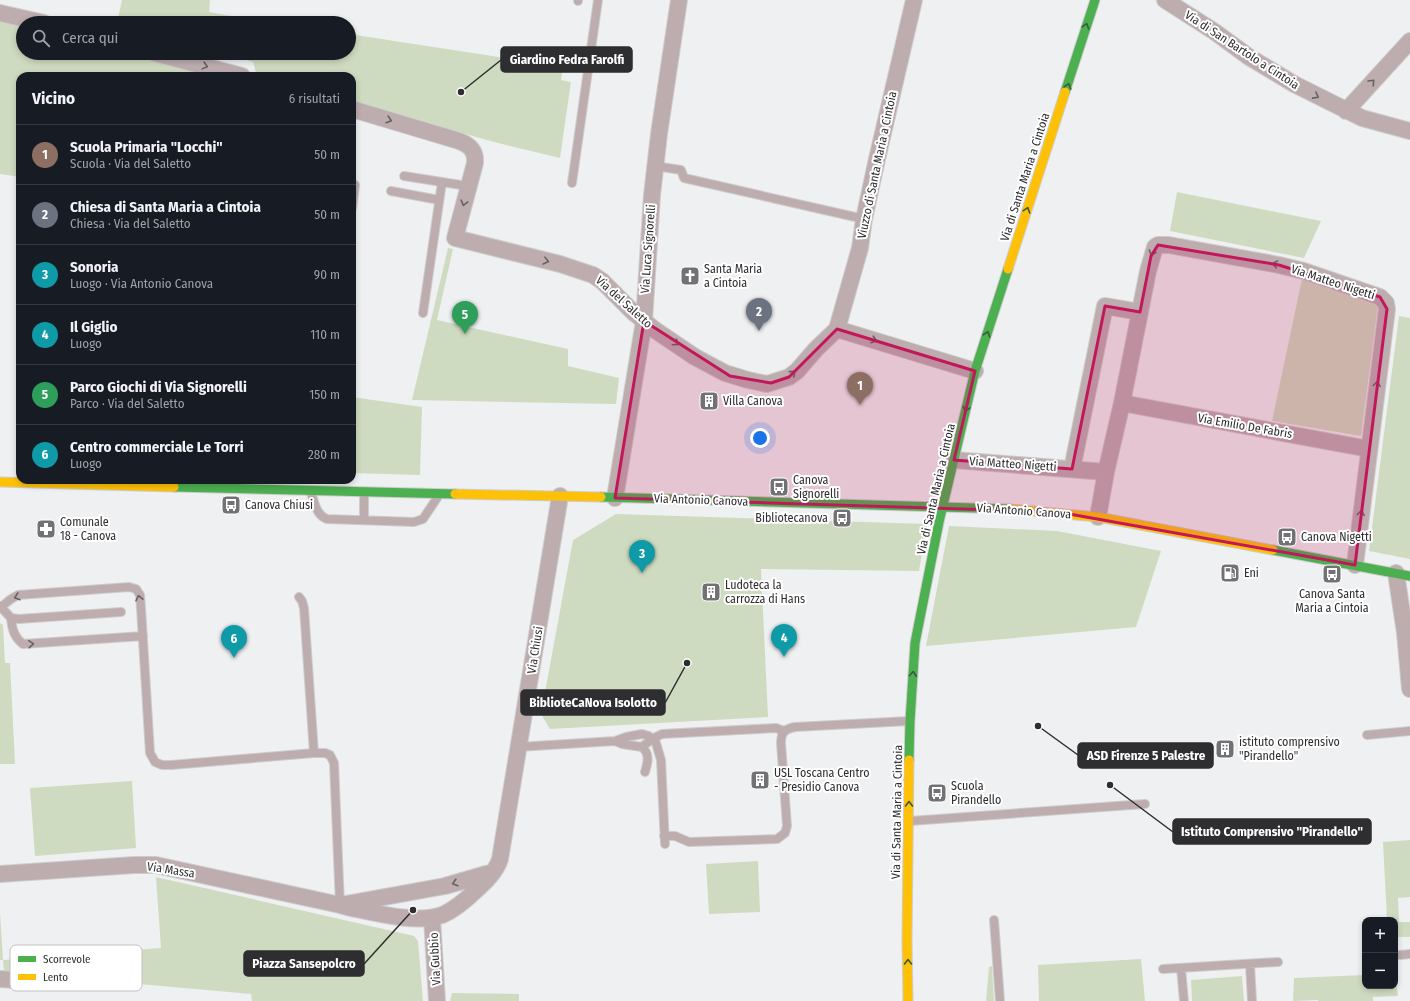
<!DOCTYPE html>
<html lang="it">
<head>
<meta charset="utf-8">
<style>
	:root { --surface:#171b24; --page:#20242c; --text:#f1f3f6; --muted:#9ea1a6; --line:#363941; --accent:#1a73e8 }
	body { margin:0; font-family:"Fira Sans Condensed",sans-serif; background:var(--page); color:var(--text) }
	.controls { position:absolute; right:12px; bottom:12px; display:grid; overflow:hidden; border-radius:8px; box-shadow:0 2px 6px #0003 }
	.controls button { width:36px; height:36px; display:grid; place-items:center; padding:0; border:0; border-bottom:1px solid var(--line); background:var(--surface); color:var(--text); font:20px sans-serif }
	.you { position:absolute; left:760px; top:438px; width:14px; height:14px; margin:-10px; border:3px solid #fff; border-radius:50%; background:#1a73e8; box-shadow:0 0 0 6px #1a73e833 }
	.badge { display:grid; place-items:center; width:26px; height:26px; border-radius:50%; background:var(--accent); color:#fff; font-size:13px; font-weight:700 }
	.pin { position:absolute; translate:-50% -33px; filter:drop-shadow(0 1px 2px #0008) }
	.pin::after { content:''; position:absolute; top:21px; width:14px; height:12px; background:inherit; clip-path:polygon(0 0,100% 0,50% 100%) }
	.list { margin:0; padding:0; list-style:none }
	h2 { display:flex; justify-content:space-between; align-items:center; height:52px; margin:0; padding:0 16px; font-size:17px }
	h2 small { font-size:13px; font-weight:400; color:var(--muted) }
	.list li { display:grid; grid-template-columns:26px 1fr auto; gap:12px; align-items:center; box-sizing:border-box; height:60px; padding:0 16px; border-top:1px solid var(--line) }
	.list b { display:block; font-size:15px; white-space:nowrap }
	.list p { margin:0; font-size:13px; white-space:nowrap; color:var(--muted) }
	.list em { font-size:13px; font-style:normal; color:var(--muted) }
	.icon { flex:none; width:22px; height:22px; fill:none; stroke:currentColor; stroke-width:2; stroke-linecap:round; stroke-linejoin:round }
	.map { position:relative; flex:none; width:1410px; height:1001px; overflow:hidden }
	.search { position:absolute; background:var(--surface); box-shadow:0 2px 6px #0003; left:16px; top:16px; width:340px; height:44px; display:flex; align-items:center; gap:10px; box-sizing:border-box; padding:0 14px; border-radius:22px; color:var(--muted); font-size:15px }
	.panel { position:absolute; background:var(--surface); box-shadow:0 2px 6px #0003; left:16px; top:72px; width:340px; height:412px; border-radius:12px }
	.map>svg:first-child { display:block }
	.green { fill:#cfdbc0 }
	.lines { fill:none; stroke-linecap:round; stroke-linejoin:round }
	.lane-casing { stroke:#cdcdce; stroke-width:10 }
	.street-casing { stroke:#cdcdce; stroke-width:18 }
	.fast-casing { stroke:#cdcdce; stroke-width:11 }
	.slow-casing { stroke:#cdcdce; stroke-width:11 }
	.lane { stroke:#bdadaf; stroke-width:8 }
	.street { stroke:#bdadaf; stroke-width:16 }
	.fast { stroke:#4caf50; stroke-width:9 }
	.slow { stroke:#ffc107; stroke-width:9 }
	.oneway { stroke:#385b3b }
	.oneway2 { stroke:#676163 }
	.marked { fill:#c2185b; fill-opacity:0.2; stroke:#c2185b; stroke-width:3; stroke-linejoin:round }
	.labels { text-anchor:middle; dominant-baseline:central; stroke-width:4; stroke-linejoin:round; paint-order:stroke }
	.street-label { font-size:12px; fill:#2e2e30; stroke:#fff }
	.poi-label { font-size:12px; fill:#2e2e30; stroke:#fff; text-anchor:start }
	.key { fill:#fff; stroke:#c0c0c1; stroke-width:1 }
	.key-label { font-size:11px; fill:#2e2e30 }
	.leader { fill:none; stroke:#2e2e30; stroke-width:1.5 }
	.callout-dot { fill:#2e2e30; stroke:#fff; stroke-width:1.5 }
	.callout { fill:#2e2e30; stroke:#2e2e30; stroke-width:1.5 }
	.callout-label { font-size:13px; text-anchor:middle; font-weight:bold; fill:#fff }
</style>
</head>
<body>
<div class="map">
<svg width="1410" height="1001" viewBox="0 0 1410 1001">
	<rect width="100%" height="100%" fill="#eff0f2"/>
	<path class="green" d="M122 0H210L209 12 269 23H117Z
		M0 18 23 24V53H128L213 76H20V177L0 174Z
		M349 34 563 67 561 80 571 82 560 158 494 142 352 102V76H257L253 62 223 53H349Z
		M1177 192 1321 221 1304 258 1170 231Z
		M448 248 453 249 437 320 568 349V366L619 378 616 404 412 400Z
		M1302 279 1378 306 1361 436 1272 421Z
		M1399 316 1410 318V559L1369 551Z
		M352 397 422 407 420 475 352 473Z
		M616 514 927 524 919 571 761 569 768 717 550 729 541 714 573 540Z
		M949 526 1057 531 1161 551 1136 627 926 646Z
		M0 623 3 625 5 663H10L15 764H0Z
		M132 781 136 848 35 856 30 788Z
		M1410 840V897L1398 898 1399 922H1410V937H1395V920H1387L1383 842Z
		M758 861 760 912 709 914 706 864Z
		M156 877 414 936 418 941 423 1001H252L251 994 4 972 3 960H0V912L3 960 161 948Z
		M1141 959 1145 1001H1039L1038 965Z
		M992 966 994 1001H986L989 967Z
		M1395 973 1398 996 1373 997V1001H1318V1000L1293 1001 1294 978 1365 975V986H1395Z
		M1242 976 1244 1001H1192L1191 980Z
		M452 993 519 994V1001H450Z"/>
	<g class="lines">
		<g class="lane-casing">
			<path id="lane" d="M578 1V0
				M655 166 681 170 684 178 864 219
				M404 176 461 185
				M572 183 598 0
				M391 191 439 200
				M352 208 355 185
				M423 313 442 182
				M311 493C315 503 316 515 327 519L414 522 423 519 439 495
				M364 520V493
				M299 597 302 601 304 608 314 753
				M0 606 11 618 19 619 121 612
				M1 607 11 599 18 595 129 587 136 589 140 595 141 608 150 753 155 762 162 765H171L314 753H325L330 755 334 763 340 905
				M11 618C12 629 14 637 23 644L143 636
				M1367 735 1410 731
				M615 741 626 737 642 734 649 736 656 743 661 760 665 844
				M518 747 615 741 622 744 642 747 652 739 662 734 776 728 784 731
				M642 747C650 754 648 762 645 772
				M910 821 1145 804
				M664 836H675L689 842 777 839 785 833 787 826 781 743C781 732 785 729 795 727L909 721
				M994 920 1000 1001
				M1400 955 1410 954
				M1250 964 1252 1001
				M1181 968 1184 1001
				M1163 969 1278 962"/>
		</g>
		<g class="street-casing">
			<path id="street" d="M1165 0 1215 32 1249 57 1294 84 1362 118 1410 131
				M0 13 44 23
				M154 53 242 76
				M352 109 459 141C470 145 476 151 475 163L455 238 560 264 593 275 602 281 633 312 655 330 695 357 725 373 748 380 767 384 789 377 797 371 816 349 837 329
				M1346 111 1410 41
				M837 329 860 248 864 219 877 159 914 0
				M837 329 975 371
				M1122 403 1369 449
				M954 460 1106 472
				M1072 469 1105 306 1140 312
				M615 498 644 321 652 195 659 134 679 0
				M1098 517 1106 472 1122 403 1148 271 1155 247 1158 245H1169L1279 265 1304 271 1380 297 1386 303 1387 309 1355 565
				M1396 573 1405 633 1410 689
				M0 874 134 865H156L340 905 351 908C376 913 417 924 442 915 452 911 466 900 474 892 484 883 496 872 500 859L560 496
				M346 904 445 886 493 872
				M432 918 437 1001
				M0 979 30 981"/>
		</g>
		<g class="fast-casing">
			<path id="fast" d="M1065 92 1095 0
				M174 487 455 494
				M601 497 1009 509
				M1273 550 1410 576
				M909 760 910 721 915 643 939 522 975 371 1008 269"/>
		</g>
		<g class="slow-casing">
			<path id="slow" d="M1008 269 1065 92
				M0 482 174 487
				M455 494 601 497
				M1009 509 1098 517 1273 550
				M908 1001 907 940 909 760"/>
		</g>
		<use href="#lane" class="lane"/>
		<use href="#street" class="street"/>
		<use href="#fast" class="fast"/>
		<use href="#slow" class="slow"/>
	</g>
	<defs><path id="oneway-chevron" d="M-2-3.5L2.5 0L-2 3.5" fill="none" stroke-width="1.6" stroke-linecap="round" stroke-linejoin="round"/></defs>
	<g class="oneway">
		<use href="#oneway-chevron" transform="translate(1086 26) rotate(-73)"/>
		<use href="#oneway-chevron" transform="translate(1068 86) rotate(-73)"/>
		<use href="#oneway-chevron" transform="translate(1027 210) rotate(-72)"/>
		<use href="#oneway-chevron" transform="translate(987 334) rotate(-72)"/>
		<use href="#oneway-chevron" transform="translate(966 409) rotate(104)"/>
		<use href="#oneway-chevron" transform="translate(913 674) rotate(-86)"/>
		<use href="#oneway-chevron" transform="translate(909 804) rotate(-90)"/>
		<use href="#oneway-chevron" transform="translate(908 962) rotate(-90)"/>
	</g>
	<g class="oneway2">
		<use href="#oneway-chevron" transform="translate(205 66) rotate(15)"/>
		<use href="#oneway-chevron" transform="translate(1372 82) rotate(-47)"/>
		<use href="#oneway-chevron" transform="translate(1316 96) rotate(28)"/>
		<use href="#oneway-chevron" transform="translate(389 120) rotate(17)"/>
		<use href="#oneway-chevron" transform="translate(464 203) rotate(105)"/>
		<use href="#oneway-chevron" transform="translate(1152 253) rotate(109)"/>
		<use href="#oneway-chevron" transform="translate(546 261) rotate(14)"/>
		<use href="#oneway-chevron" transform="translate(1275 264) rotate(-169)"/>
		<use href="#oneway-chevron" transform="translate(874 340) rotate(17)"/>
		<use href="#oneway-chevron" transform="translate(676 343) rotate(34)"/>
		<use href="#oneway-chevron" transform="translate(793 373) rotate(-40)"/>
		<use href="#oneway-chevron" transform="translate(1377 384) rotate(-82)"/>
		<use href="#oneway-chevron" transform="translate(1361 513) rotate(-83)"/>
		<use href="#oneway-chevron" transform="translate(17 597) rotate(161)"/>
		<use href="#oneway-chevron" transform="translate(139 598) rotate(-103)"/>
		<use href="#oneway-chevron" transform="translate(31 644) rotate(-4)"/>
		<use href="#oneway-chevron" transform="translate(455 883) rotate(164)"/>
	</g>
	<path class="marked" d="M1158 245 1279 265 1380 297 1387 309 1355 565 1058 512 615 498 644 321 730 376 771 383 789 377 837 329 975 371 954 460 1072 469 1105 306 1140 312 1151 256Z"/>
	<defs>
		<g id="church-square" transform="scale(1)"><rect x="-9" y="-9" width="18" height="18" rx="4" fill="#727274" stroke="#fff"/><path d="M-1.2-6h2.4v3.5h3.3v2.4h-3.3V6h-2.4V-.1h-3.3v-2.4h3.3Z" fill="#fff"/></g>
		<g id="building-square" transform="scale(1)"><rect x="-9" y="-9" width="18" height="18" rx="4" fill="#727274" stroke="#fff"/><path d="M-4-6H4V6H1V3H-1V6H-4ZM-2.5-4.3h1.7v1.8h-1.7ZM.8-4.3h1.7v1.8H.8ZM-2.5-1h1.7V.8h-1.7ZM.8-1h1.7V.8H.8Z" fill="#fff"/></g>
		<g id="bus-square" transform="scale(1)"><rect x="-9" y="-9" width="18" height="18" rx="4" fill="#727274" stroke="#fff"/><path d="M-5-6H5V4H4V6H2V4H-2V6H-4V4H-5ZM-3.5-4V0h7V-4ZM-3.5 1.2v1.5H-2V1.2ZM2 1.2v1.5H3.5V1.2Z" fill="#fff"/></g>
		<g id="pharmacy-square" transform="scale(1)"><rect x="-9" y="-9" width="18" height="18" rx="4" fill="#727274" stroke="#fff"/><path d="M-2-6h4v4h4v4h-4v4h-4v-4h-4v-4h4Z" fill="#fff"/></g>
		<g id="fuel-square" transform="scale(1)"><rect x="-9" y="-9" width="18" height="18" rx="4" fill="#727274" stroke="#fff"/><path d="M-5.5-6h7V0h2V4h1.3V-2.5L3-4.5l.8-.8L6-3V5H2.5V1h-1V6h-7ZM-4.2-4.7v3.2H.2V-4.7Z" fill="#fff"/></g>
	</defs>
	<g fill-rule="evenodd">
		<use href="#church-square" x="690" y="276"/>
		<use href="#building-square" x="709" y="401"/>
		<use href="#bus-square" x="779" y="487"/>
		<use href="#bus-square" x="231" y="505"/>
		<use href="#bus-square" x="842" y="518"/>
		<use href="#pharmacy-square" x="46" y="529"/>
		<use href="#bus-square" x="1287" y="537"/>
		<use href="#fuel-square" x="1230" y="573"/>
		<use href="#bus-square" x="1332" y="574"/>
		<use href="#building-square" x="711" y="592"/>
		<use href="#building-square" x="1225" y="749"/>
		<use href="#building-square" x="760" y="780"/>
		<use href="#bus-square" x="937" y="793"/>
	</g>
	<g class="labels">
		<g class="street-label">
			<text transform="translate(1242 50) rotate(33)">Via di San Bartolo a Cintoia</text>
			<text transform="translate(877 165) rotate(-78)">Viuzzo di Santa Maria a Cintoia</text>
			<text transform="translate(1025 177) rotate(-72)">Via di Santa Maria a Cintoia</text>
			<text transform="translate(648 249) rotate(-86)">Via Luca Signorelli</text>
			<text transform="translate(1333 282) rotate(18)">Via Matteo Nigetti</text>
			<text transform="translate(624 302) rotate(42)">Via del Saletto</text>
			<text transform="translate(1245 426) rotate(10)">Via Emilio De Fabris</text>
			<text transform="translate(1013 464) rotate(4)">Via Matteo Nigetti</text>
			<text transform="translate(936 489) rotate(-77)">Via di Santa Maria a Cintoia</text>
			<text transform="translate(701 500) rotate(2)">Via Antonio Canova</text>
			<text transform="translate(1024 511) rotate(4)">Via Antonio Canova</text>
			<text transform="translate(535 650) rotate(-81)">Via Chiusi</text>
			<text transform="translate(897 812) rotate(-89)">Via di Santa Maria a Cintoia</text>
			<text transform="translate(171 870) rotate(9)">Via Massa</text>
			<text transform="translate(435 959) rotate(-93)">Via Gubbio</text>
		</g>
		<g class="poi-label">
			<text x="704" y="269">Santa Maria<tspan x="704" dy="14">a Cintoia</tspan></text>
			<text x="723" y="401">Villa Canova</text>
			<text x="793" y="480">Canova<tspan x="793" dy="14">Signorelli</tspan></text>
			<text x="245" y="505">Canova Chiusi</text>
			<text x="828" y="518" text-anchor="end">Bibliotecanova</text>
			<text x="60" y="522">Comunale<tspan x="60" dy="14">18 - Canova</tspan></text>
			<text x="1301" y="537">Canova Nigetti</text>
			<text x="1244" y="573">Eni</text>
			<text x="725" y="585">Ludoteca la<tspan x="725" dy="14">carrozza di Hans</tspan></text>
			<text x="1332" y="594" text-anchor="middle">Canova Santa<tspan x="1332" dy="14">Maria a Cintoia</tspan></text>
			<text x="1239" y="742">istituto comprensivo<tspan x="1239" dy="14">"Pirandello"</tspan></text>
			<text x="774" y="773">USL Toscana Centro<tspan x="774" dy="14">- Presidio Canova</tspan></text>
			<text x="951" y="786">Scuola<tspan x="951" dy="14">Pirandello</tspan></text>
		</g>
	</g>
	<rect x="10" y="945" width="132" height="46" rx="6" class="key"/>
	<rect x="18" y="956" width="18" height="6" fill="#4caf50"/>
	<rect x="18" y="974" width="18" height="6" fill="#ffc107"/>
	<g class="key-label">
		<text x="43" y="963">Scorrevole</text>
		<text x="43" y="981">Lento</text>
	</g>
	<path class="leader" d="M461 92L501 60M687 663L665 703M1038 726L1078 755M1110 785L1173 832M413 910L364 964"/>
	<g class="callout-dot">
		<circle cx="461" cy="92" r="4"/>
		<circle cx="687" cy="663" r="4"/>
		<circle cx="1038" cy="726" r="4"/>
		<circle cx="1110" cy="785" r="4"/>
		<circle cx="413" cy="910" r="4"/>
	</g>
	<g class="callout">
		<rect x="501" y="47" width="131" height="25" rx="4"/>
		<rect x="521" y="690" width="144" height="25" rx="4"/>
		<rect x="1078" y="743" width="135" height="25" rx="4"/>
		<rect x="1173" y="819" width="198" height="25" rx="4"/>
		<rect x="244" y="951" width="120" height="25" rx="4"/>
	</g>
	<g class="callout-label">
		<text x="567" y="64">Giardino Fedra Farolfi</text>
		<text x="593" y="707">BiblioteCaNova Isolotto</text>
		<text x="1146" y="760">ASD Firenze 5 Palestre</text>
		<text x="1272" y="836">Istituto Comprensivo "Pirandello"</text>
		<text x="304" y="968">Piazza Sansepolcro</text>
	</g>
</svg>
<div class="controls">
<button>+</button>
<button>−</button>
</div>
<div class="you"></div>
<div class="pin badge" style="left:860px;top:405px;background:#8d6e63">1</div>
<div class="pin badge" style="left:759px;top:331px;background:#6b7280">2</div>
<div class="pin badge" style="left:642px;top:573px;background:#0f9aa8">3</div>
<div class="pin badge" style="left:784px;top:657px;background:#0f9aa8">4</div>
<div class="pin badge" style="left:465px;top:334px;background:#2e9e5b">5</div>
<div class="pin badge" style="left:234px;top:658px;background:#0f9aa8">6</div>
<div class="search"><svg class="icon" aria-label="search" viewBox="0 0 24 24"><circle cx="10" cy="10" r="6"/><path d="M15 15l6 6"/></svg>Cerca qui</div>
<section class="panel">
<h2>Vicino<small>6 risultati</small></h2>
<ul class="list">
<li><span class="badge" style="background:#8d6e63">1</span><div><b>Scuola Primaria &quot;Locchi&quot;</b><p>Scuola · Via del Saletto</p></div><em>50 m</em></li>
<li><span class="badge" style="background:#6b7280">2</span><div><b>Chiesa di Santa Maria a Cintoia</b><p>Chiesa · Via del Saletto</p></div><em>50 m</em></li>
<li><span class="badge" style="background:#0f9aa8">3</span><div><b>Sonoria</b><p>Luogo · Via Antonio Canova</p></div><em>90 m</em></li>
<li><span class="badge" style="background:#0f9aa8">4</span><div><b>Il Giglio</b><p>Luogo</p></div><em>110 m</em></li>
<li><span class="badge" style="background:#2e9e5b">5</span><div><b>Parco Giochi di Via Signorelli</b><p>Parco · Via del Saletto</p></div><em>150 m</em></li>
<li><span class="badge" style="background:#0f9aa8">6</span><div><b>Centro commerciale Le Torri</b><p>Luogo</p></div><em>280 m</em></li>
</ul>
</section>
</div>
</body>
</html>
